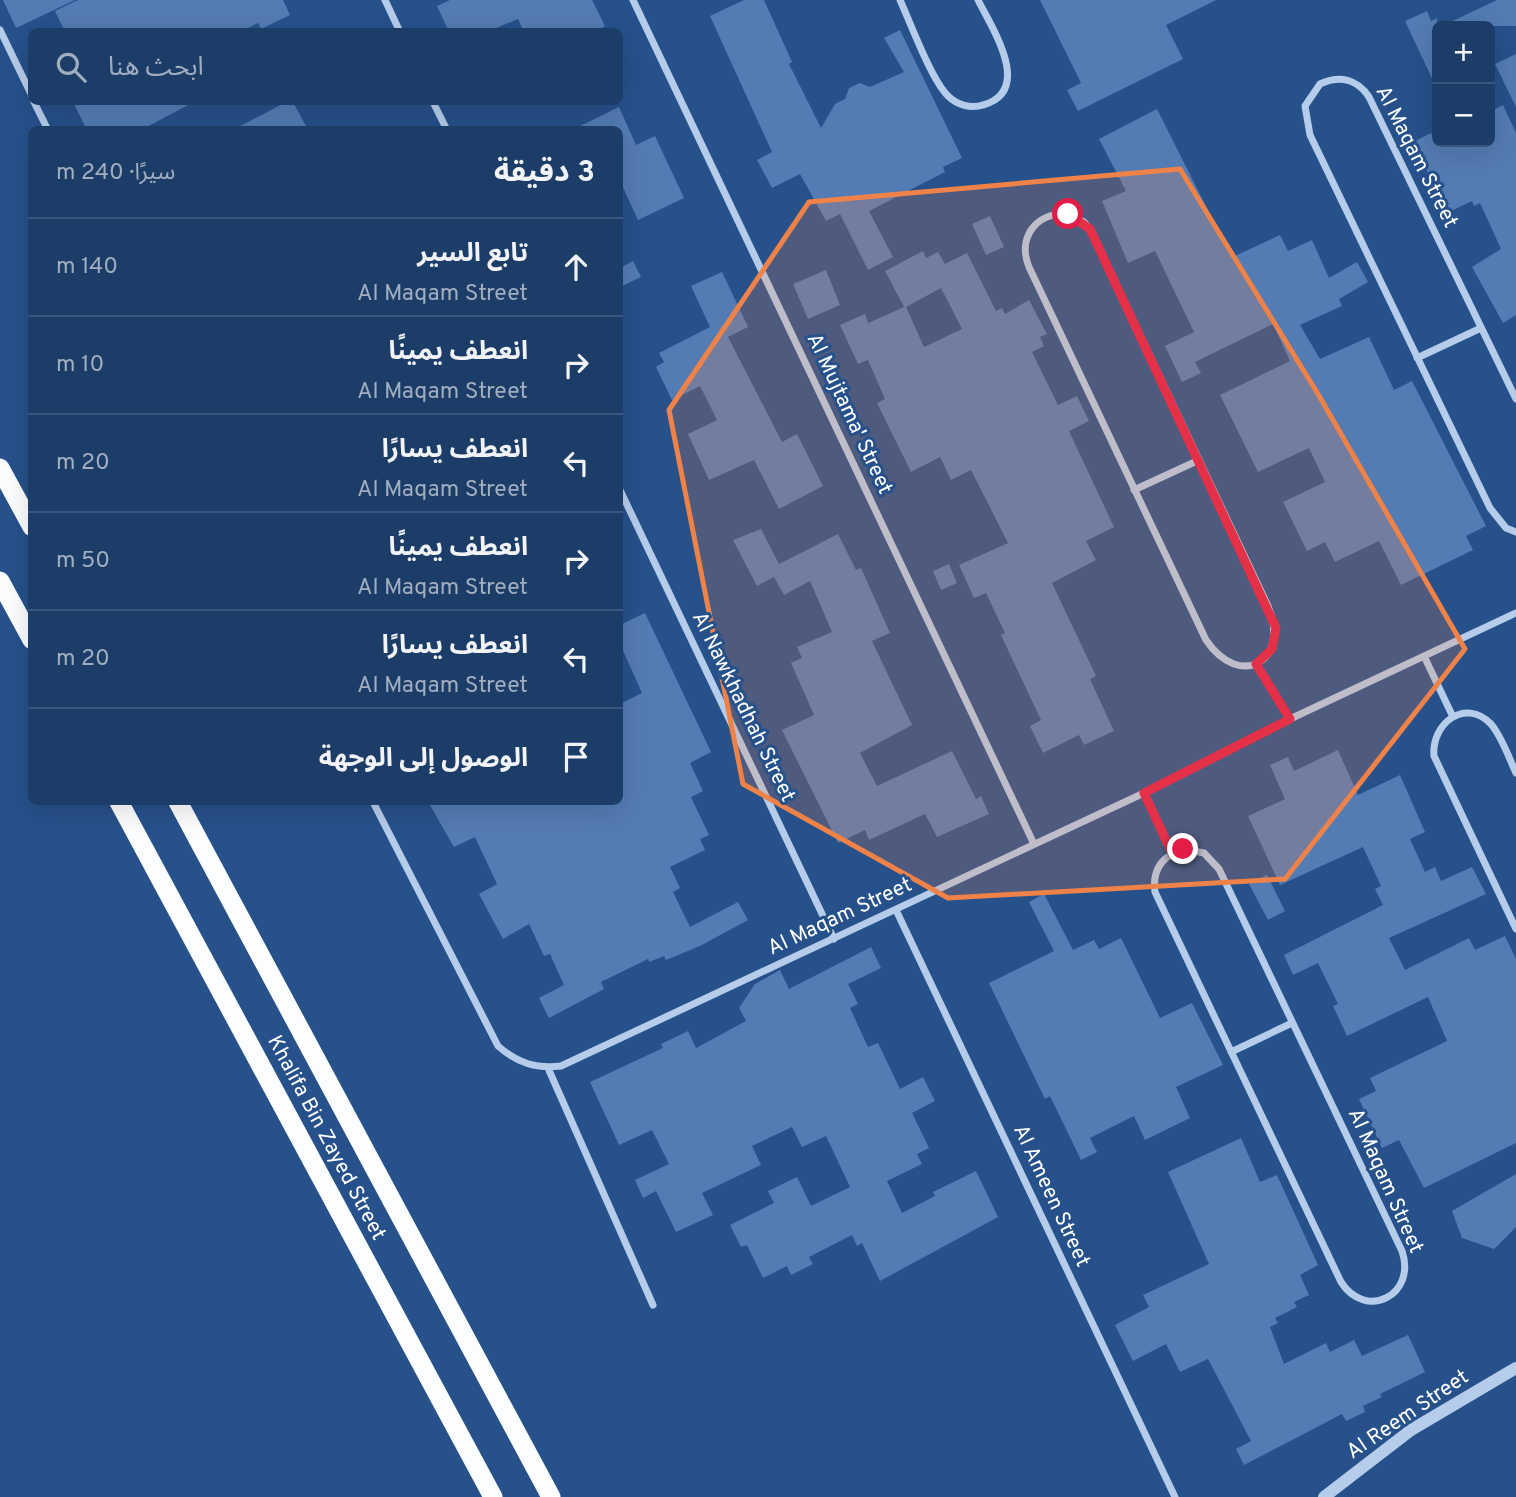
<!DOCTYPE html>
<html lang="ar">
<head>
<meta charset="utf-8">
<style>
	:root { --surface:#1c3d68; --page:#25446e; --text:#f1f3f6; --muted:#a0aec0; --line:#3a567c }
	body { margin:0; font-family:Overpass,"Noto Sans Arabic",sans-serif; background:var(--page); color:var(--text); direction:rtl }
	.controls { position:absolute; right:21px; top:21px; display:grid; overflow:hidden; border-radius:10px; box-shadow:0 7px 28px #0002 }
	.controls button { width:63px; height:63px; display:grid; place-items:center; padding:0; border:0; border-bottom:2px solid var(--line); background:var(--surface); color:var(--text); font:35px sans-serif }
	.stop { position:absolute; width:21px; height:21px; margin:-16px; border:5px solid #e11d48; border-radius:50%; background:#fff }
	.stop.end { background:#e11d48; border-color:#fff; box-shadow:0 2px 7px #0008 }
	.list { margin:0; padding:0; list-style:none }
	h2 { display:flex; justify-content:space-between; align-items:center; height:91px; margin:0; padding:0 28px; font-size:30px }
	h2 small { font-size:23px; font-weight:400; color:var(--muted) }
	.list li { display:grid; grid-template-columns:46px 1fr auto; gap:21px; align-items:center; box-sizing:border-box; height:98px; padding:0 28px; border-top:2px solid var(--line) }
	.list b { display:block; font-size:26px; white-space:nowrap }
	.list p { margin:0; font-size:23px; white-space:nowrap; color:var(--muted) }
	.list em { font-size:23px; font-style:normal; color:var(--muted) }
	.icon { flex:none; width:38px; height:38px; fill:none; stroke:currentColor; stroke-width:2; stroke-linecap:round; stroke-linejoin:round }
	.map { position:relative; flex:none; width:1516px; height:1497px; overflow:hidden; direction:ltr }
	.search { position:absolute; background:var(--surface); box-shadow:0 7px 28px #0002; left:28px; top:28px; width:595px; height:77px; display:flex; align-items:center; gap:18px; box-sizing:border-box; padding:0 24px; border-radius:10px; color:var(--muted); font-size:26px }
	.panel { position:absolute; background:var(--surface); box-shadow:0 7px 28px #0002; left:28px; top:126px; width:595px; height:679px; border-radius:10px; direction:rtl }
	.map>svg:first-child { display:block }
	.building { fill:#537cb4; fill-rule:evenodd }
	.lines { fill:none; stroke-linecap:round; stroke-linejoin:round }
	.minor { stroke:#b5ccea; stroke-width:7 }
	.tertiary { stroke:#b5ccea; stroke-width:12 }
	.trunk { stroke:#fcfdfe; stroke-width:19 }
	.route { stroke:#e11d48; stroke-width:9 }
	.marked { fill:#ee8249; fill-opacity:0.2; stroke:#ee8249; stroke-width:5; stroke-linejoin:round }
	.labels { text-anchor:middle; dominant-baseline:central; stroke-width:6; stroke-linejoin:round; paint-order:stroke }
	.street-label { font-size:21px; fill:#fff; stroke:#26518b }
</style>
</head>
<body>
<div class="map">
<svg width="1516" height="1497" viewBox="0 0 1516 1497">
	<rect width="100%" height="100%" fill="#26518b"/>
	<path class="building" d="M3 0H75L16 28Z
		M78 0H283L290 15 261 29 258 23 240 32H65L55 11Z
		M450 0H592L605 26 594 32H524L518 19 487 32H449L437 6Z
		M744 0H764L792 62 789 64 821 128 835 104 845 99 849 88 860 83 870 87 904 72 884 38 900 30 962 158 943 167 945 172 869 211 893 257 868 270 840 214 826 221 800 174 772 188 757 160 772 152 710 16Z
		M1040 0H1216L1166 25 1183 59 1078 111 1067 90 1081 83Z
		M1497 0H1516V26H1442Z
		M1427 11 1431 21 1437 18V89L1405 21Z
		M1516 54V107L1495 64Z
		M73 102H194L141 130H87Z
		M286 102H293L308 130H233Z
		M1503 105 1516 133V315L1503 323 1472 267 1501 249 1480 203 1474 206 1472 201 1447 213 1413 142 1431 133 1435 142H1490V112Z
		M619 107 636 145 655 136 684 198 638 220 620 181V130H572Z
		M1157 109 1226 246 1229 244 1235 256 1280 235 1288 251 1312 240 1329 278 1357 262 1368 282 1339 299 1342 306 1300 325 1320 359 1369 337 1394 390 1412 381 1486 526 1466 536 1473 550 1401 585 1379 541 1335 562 1325 542 1307 551 1283 502 1325 482 1309 448 1258 472 1220 395 1290 361 1273 324 1195 362 1201 373 1182 382 1165 346 1194 332 1155 251 1128 263 1102 201 1126 191 1099 139Z
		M990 216 1004 247 986 255 972 224Z
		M923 251 926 258 938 252 945 264 967 253 996 311 1002 308 1005 314 1029 300 1047 334 1040 337 1044 346 1032 352 1058 405 1077 396 1089 421 1069 431 1114 527 1086 541 1096 560 1052 583 1096 676 1090 679 1114 731 1084 745 1079 735 1043 753 1030 726 1041 720 1001 635 1005 633 986 593 974 598 959 565 1008 543 971 470 951 480 940 457 911 472 877 403 885 399 868 360 858 364 840 325 865 314 868 323 904 307 885 271ZM941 288 962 329 924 347 906 307Z
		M633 261 641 277 620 287V268Z
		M826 270 840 305 808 319 793 284Z
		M722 272 748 327 728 337 782 442 797 434 823 486 779 509 754 460 709 480 688 434 717 420 700 386 672 400 656 367 664 362 659 353 710 327 691 286Z
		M761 529 779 564 838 534 856 570 861 568 890 633 872 641 912 725 860 753 877 786 952 751 976 799 981 796 989 814 937 837 925 814 869 840 865 830 838 843 782 730 814 715 791 663 802 658 797 647 832 632 810 581 784 595 774 577 757 586 733 540Z
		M949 564 957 583 941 590 933 571Z
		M645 613 711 752 690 763 703 791 691 797 709 835 700 839 705 850 670 867 680 888 673 892 690 927 738 902 748 920 700 946 666 960 664 956 649 962 648 959 601 982 604 989 549 1018 539 998 564 985 550 954 544 956 529 924 503 939 479 894 497 884 475 837 454 847 428 802H620V704L642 693 620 644V625Z
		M1338 750 1358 795 1400 775 1425 832 1410 839 1425 872 1435 867 1441 881 1472 867 1486 894 1389 938 1405 970 1469 938 1475 950 1505 936 1516 959V1143L1424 1188 1399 1140 1382 1148 1359 1099 1376 1091 1370 1078 1447 1041 1428 997 1347 1036 1333 1006 1338 1004 1318 963 1293 975 1284 955 1383 905 1375 889 1381 886 1363 847 1280 885 1248 816 1285 799 1270 765 1288 757 1294 771Z
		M1267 875 1285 911 1268 920 1249 884Z
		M1044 894 1073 950 1094 940 1099 949 1121 938 1160 1018 1192 1003 1223 1065 1176 1087 1190 1118 1145 1140 1134 1116 1090 1138 1097 1152 1081 1160 1050 1096 1045 1099 989 983 1054 951 1029 902Z
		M871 947 881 968 848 984 858 1004 850 1008 868 1047 878 1043 900 1089 923 1077 935 1101 912 1113 929 1148 917 1154 922 1164 887 1181 902 1213 935 1196 933 1192 976 1171 998 1217 880 1281 862 1243 857 1246 852 1235 809 1257 813 1264 791 1275 787 1266 763 1278 747 1245 741 1247 730 1225 774 1203 768 1191 797 1177 811 1206 850 1187 826 1136 802 1147 792 1127 752 1146 761 1165 702 1193 713 1215 676 1232 656 1191 643 1198 635 1180 669 1164 652 1130 619 1145 590 1082 663 1048 661 1044 688 1031 696 1048 746 1021 739 1008 755 984 780 970 789 989Z
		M1241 1138 1260 1182 1277 1175 1318 1265 1300 1275 1309 1295 1294 1302 1297 1307 1275 1318 1278 1323 1270 1327 1284 1364 1326 1343 1330 1352 1354 1340 1362 1356 1408 1335 1425 1372 1380 1394 1382 1397 1363 1406 1365 1412 1346 1421 1342 1414 1244 1465 1236 1449 1251 1441 1208 1359 1180 1372 1166 1344 1133 1361 1115 1325 1149 1307 1143 1295 1209 1264 1168 1172Z
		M1516 1174V1227L1494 1249 1462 1238 1452 1211Z"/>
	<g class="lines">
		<path class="minor" d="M385 0 400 32
			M633 0 1034 844
			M900 0C911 24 931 79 948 96 957 105 971 109 983 105 1034 91 992 28 978 0
			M0 30 32 96
			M34 102 48 130
			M433 102 447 130
			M1067 214 1084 222 1090 229 1268 606C1291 662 1240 690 1206 640L1029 267C1017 238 1036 212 1067 214Z
			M1417 358 1481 328
			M1516 399 1369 97C1357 79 1340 75 1320 84L1305 106 1310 135 1490 508 1506 528 1516 532
			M620 490 834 939
			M1134 490 1199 460
			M1424 656 1453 717
			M1256 664 1290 719
			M1516 773C1509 758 1502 737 1491 724 1465 697 1431 724 1434 756L1516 929
			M1144 793 1173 853
			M373 802 498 1046C517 1063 536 1069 561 1066L1144 793 1290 719 1516 613
			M1183 849 1204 853 1219 869 1402 1251C1417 1295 1366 1321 1341 1282L1155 892C1152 870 1162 856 1183 849Z
			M896 910 1175 1497
			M1231 1052 1292 1023
			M548 1068 653 1305"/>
		<path class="tertiary" d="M1324 1497 1411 1430 1516 1368"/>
		<path class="trunk" d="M0 468 32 527
			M0 581 32 640
			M119 802 493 1497
			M178 802 551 1497"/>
	</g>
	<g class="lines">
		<path class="route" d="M1068 214 1090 229 1276 628 1272 649 1256 664 1290 719 1144 793 1172 853 1183 849"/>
	</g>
	<path class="marked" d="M1180 169 1318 394 1465 649 1285 879 948 898 743 784 669 410 809 202Z"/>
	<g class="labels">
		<g class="street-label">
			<text transform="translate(1416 157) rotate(63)">Al Maqam Street</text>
			<text transform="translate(849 414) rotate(65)">Al Mujtama' Street</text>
			<text transform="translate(743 707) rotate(64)">Al Nawkhadhah Street</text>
			<text transform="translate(840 917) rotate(-25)">Al Maqam Street</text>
			<text transform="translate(326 1138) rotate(62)">Khalifa Bin Zayed Street</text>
			<text transform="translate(1385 1181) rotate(66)">Al Maqam Street</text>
			<text transform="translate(1051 1196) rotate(65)">Al Ameen Street</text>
			<text transform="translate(1408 1415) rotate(-34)">Al Reem Street</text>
		</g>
	</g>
</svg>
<div class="controls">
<button>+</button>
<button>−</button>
</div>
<div class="stop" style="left:1068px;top:214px"></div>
<div class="stop end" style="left:1183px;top:849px"></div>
<div class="search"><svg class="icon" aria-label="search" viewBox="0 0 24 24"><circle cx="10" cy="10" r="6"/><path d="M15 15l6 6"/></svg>ابحث هنا</div>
<section class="panel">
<h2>3 دقيقة<small>سيرًا · 240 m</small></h2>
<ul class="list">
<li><svg class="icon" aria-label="ahead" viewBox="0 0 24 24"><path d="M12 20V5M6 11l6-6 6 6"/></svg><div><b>تابع السير</b><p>Al Maqam Street</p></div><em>140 m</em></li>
<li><svg class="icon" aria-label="right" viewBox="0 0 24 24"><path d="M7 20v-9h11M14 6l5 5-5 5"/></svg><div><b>انعطف يمينًا</b><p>Al Maqam Street</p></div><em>10 m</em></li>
<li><svg class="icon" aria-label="left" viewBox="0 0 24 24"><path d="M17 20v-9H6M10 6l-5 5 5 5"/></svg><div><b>انعطف يسارًا</b><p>Al Maqam Street</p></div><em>20 m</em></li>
<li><svg class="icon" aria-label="right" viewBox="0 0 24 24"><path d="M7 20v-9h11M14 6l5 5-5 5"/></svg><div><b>انعطف يمينًا</b><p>Al Maqam Street</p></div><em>50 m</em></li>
<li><svg class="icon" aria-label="left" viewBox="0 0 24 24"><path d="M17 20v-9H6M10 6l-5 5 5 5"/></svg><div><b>انعطف يسارًا</b><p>Al Maqam Street</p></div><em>20 m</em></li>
<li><svg class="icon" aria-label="arrive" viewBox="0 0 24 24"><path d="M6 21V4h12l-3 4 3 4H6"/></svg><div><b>الوصول إلى الوجهة</b></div></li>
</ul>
</section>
</div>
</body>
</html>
